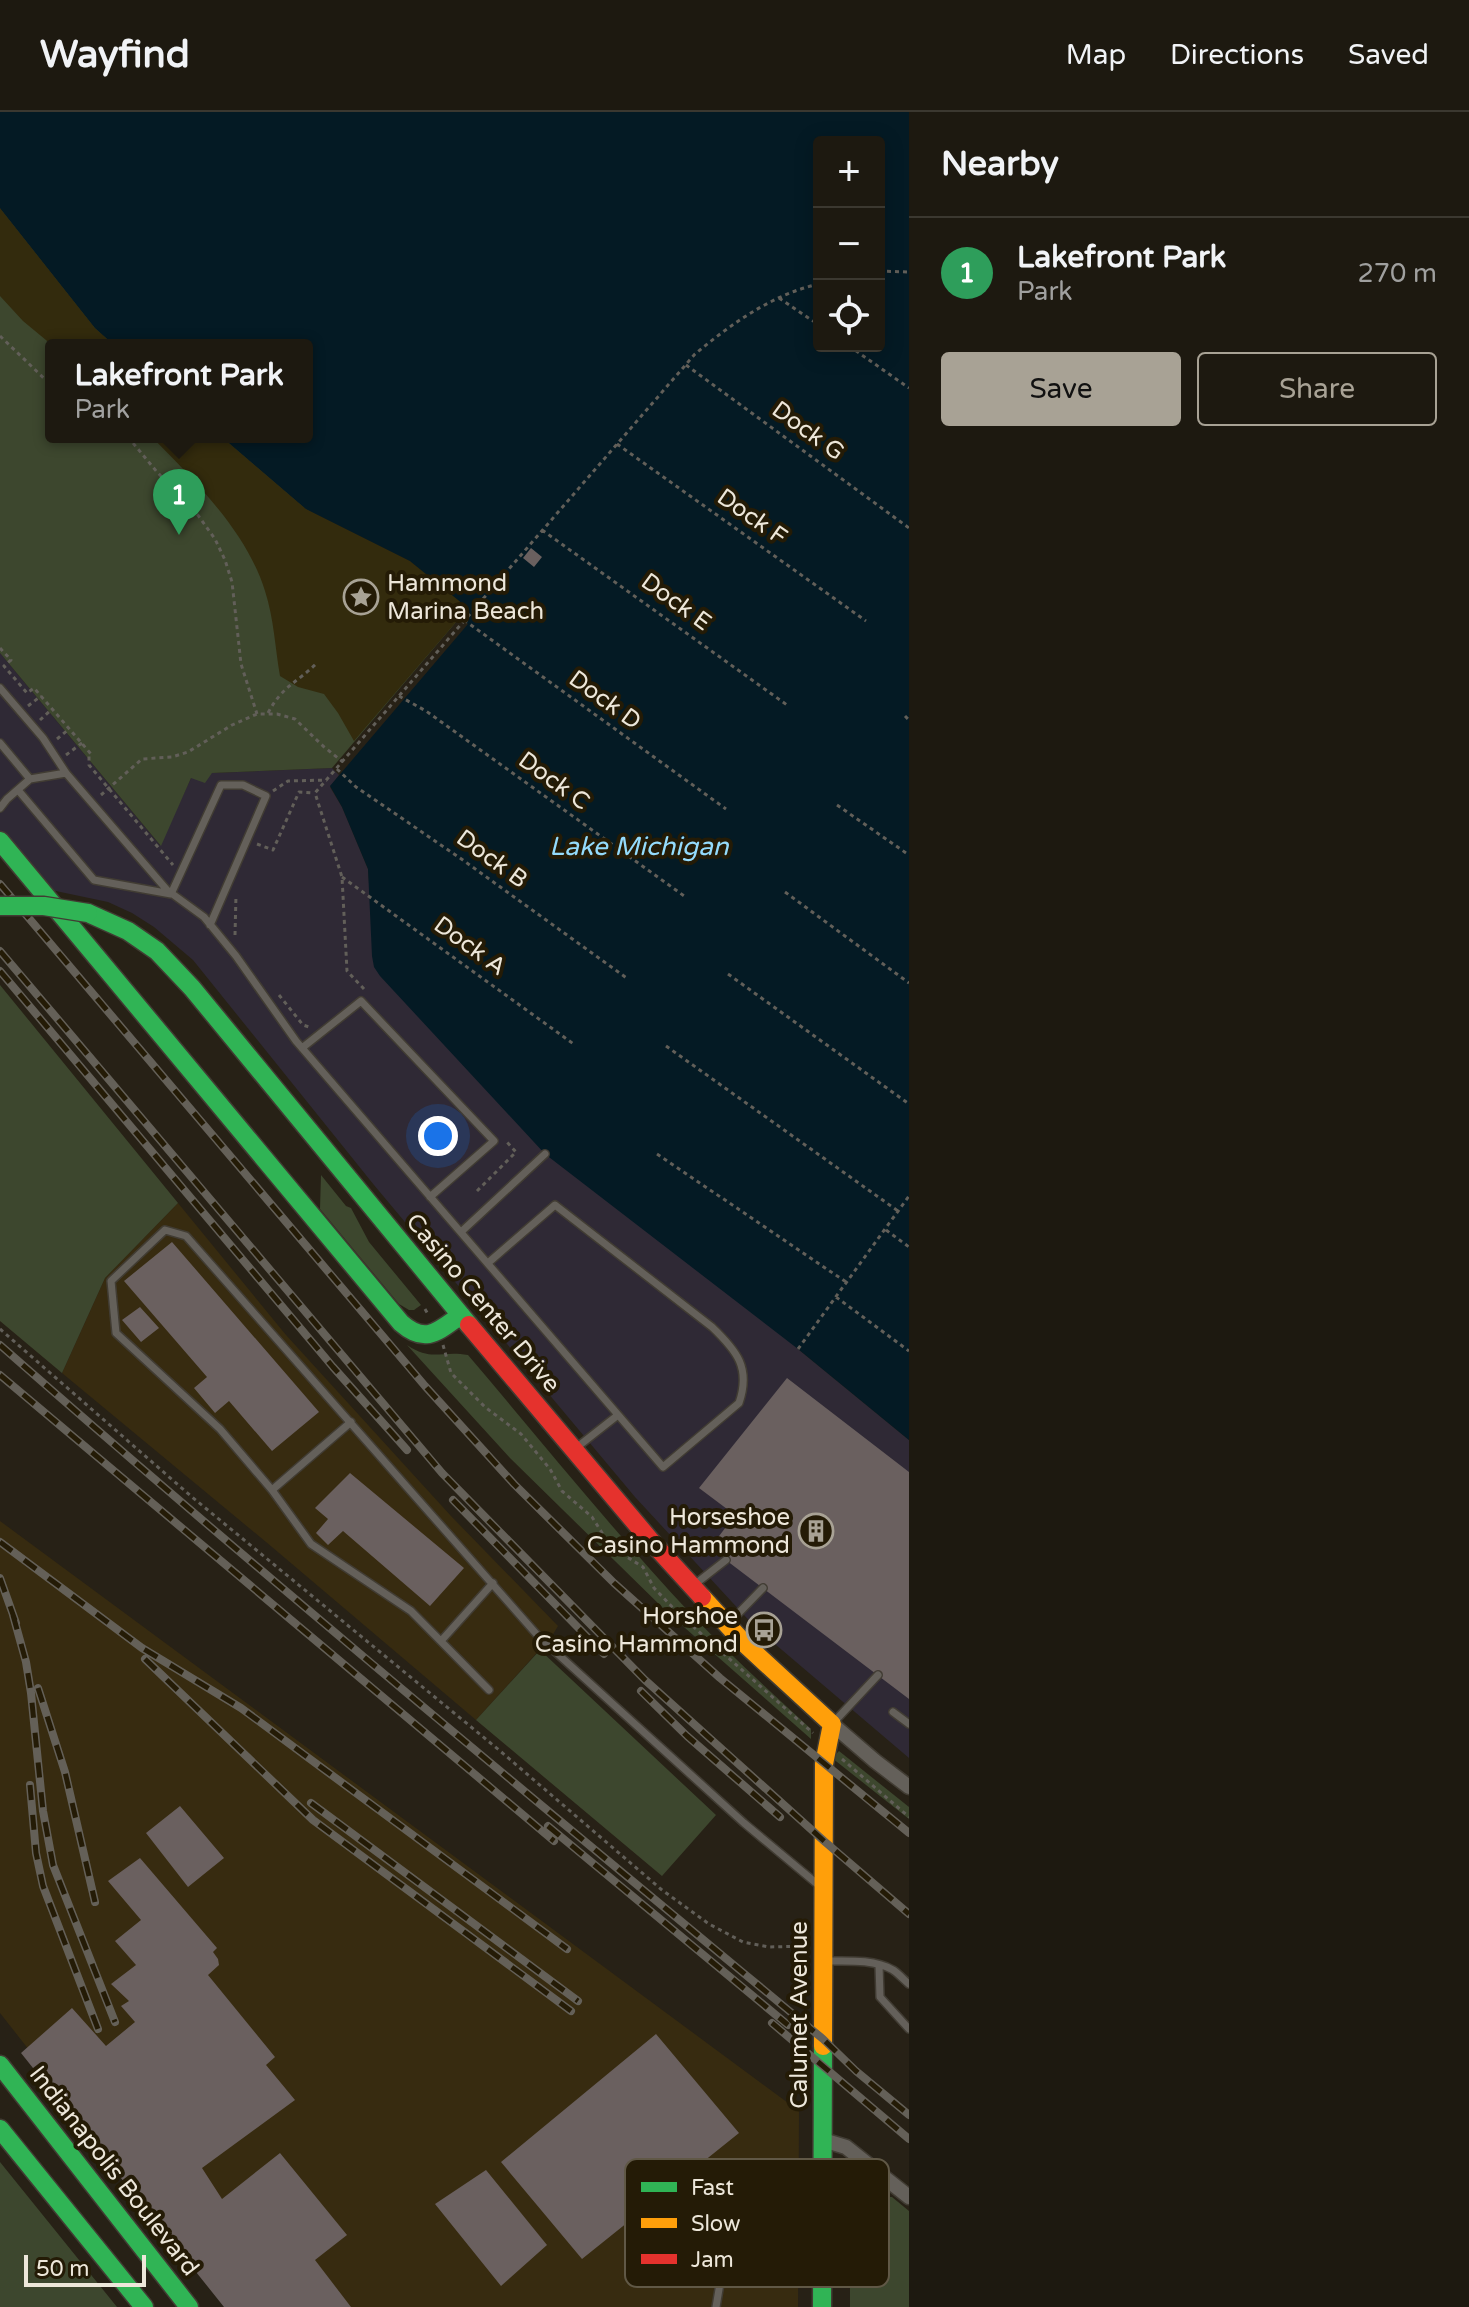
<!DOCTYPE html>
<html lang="en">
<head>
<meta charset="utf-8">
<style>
	:root { --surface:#1d1910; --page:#252219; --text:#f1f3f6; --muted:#a0a09f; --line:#3b3830; --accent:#a8a295 }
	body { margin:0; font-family:"Varela Round",sans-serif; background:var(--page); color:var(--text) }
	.controls { position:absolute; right:24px; top:24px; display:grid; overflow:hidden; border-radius:8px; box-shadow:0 4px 20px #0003 }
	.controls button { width:72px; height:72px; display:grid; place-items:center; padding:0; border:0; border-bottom:2px solid var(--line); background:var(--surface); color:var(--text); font:40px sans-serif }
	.scale { position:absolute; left:24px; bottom:20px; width:122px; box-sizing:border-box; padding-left:8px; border:4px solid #ede7da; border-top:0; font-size:22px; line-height:28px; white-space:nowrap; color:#ede7da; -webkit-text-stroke:6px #241b06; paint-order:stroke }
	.you { position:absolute; left:438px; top:1024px; width:28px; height:28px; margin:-20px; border:6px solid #fff; border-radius:50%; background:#1a73e8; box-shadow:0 0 0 12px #1a73e833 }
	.badge { display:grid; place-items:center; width:52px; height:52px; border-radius:50%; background:var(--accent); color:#fff; font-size:26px; font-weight:700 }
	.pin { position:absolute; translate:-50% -66px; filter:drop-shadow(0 2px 4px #0008) }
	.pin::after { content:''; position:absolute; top:42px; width:28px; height:24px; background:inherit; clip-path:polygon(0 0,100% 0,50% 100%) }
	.popup { position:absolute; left:45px; top:227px; width:268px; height:104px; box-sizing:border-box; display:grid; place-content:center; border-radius:8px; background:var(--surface); filter:drop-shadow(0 2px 6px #0005); font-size:26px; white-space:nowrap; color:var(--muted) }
	.popup b { font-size:30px; color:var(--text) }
	.popup::after { content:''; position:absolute; left:50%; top:100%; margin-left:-16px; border:16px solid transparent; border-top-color:var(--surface) }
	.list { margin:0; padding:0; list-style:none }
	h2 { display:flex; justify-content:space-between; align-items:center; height:104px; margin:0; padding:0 32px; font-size:34px }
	h2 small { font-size:26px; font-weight:400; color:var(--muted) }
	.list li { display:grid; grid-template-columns:52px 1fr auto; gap:24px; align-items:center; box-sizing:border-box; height:112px; padding:0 32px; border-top:2px solid var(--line) }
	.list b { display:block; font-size:30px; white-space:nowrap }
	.list p { margin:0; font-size:26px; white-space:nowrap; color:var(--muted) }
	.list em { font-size:26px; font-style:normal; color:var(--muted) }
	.actions { display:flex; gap:16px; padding:24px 32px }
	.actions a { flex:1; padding:18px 0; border:2px solid var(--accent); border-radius:8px; text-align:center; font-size:28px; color:var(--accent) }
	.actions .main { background:var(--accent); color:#111 }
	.icon { flex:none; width:44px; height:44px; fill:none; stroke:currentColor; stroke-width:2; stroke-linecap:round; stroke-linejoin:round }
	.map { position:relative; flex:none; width:909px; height:2195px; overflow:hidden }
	header { display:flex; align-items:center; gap:48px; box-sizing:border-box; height:112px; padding:0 40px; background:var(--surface); border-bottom:2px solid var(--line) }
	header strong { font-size:38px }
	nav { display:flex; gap:44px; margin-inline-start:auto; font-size:28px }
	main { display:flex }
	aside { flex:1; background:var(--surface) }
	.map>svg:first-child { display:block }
	.commercial { fill:#2f2935 }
	.built { fill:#372b10 }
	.green { fill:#3d472e }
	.sand { fill:#332b0d }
	.water { fill:#041a24; fill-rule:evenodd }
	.building { fill:#6a605f }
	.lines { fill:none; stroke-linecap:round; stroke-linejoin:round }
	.lane-casing { stroke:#413c33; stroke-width:10 }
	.street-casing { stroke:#413c33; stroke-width:17 }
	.fast-casing { stroke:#413c33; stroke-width:21 }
	.slow-casing { stroke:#413c33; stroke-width:21 }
	.jam-casing { stroke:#413c33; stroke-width:21 }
	.path { stroke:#625f59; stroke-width:3; stroke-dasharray:4 4; stroke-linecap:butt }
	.lane { stroke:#64605a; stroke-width:7 }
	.street { stroke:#64605a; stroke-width:14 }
	.fast { stroke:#30b455; stroke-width:18 }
	.slow { stroke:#ff9f0a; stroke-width:18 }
	.jam { stroke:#e5322d; stroke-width:18 }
	.rail-casing { stroke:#646058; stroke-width:8 }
	.rail { stroke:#241b06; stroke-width:5; stroke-dasharray:15; stroke-linecap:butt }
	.fast-bridge-casing { stroke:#413c33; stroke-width:21; stroke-linecap:butt }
	.fast-bridge { stroke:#30b455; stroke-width:18 }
	.labels { text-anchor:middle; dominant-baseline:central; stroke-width:8; stroke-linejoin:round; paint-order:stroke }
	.street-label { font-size:24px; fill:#ede7da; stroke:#241b06 }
	.poi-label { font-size:24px; fill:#ede7da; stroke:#241b06; text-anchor:end }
	.water-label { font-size:26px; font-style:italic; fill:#94dbfc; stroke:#241b06 }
	.key { fill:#241b06; stroke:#605846; stroke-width:2 }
	.key-label { font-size:22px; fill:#ede7da }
</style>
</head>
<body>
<header>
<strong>Wayfind</strong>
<nav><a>Map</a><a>Directions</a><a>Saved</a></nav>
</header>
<main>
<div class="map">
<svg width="909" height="2195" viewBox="0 0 909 2195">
	<rect width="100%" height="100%" fill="#272116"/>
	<path class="commercial" d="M0 541 160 733 191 666 212 661 332 656 339 663 330 675 342 695 368 757 370 784 798 1237 909 1328V1646L756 1516 635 1385 374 1073 193 848 154 815 132 801 108 790 51 778 0 723Z"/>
	<path class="built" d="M178 1091 286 1223 451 1404 558 1514 552 1524 476 1608 272 1435 62 1261 105 1166Z
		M0 1409 799 1999 798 2195H231L0 1901Z"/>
	<path class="green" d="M0 96 95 216 114 233H51V325H222L306 397 468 496 332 656 212 661 205 671 191 666 161 734 0 541Z
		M0 873 178 1091 105 1166 62 1261 0 1209Z
		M321 1063 346 1094 351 1096 369 1130 421 1193 414 1198H409L399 1192 320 1097Z
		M407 1233C432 1250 441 1238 468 1243 542 1330 614 1420 692 1503 730 1543 771 1580 811 1617V1627L668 1501 510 1346Z
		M540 1538 716 1703 662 1764 476 1608Z
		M839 1639 909 1695V1707L832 1646Z
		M0 2050 117 2195H0Z
		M850 2078 862 2079 870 2085H892L909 2099V2195H850Z"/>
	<path class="sand" d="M0 96 95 216 114 233H52L23 209 0 184Z
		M152 325H222L306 397 410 449 468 496 354 629 338 601 324 582 298 575 280 564C275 535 274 507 265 479 247 420 194 368 152 325Z"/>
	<path class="water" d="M0 0H909V1328L798 1237 545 1042 380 864 374 855 372 844 368 757 342 695 330 674 468 512 464 508 468 496 410 449 306 397 222 325H307V233H114L95 216 0 96ZM819 30H879V234H819Z"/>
	<path class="building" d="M531 436 542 445 534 455 523 446Z
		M172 1130 319 1300 272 1339 229 1289 215 1301 194 1276 207 1265 124 1169Z
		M140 1195 159 1216 141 1230 122 1208Z
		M787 1266 909 1360V1587L710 1436 735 1403 699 1376Z
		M350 1361 464 1456 430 1494 343 1419 328 1433 316 1421 328 1407 315 1396Z
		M180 1694 224 1746 188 1775 146 1721Z
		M140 1746 217 1836 213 1840 218 1847 219 1853 208 1863 275 1945 266 1953 295 1988 202 2056 222 2087 280 2041 347 2123 315 2148 351 2195H224L21 1941 72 1896 106 1934 135 1910 121 1894 129 1889 111 1872 136 1853 115 1829 141 1808 108 1769Z
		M656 1922 739 2021 582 2147 501 2050Z
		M486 2058 547 2133 501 2174 435 2092Z"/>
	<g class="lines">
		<g class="lane-casing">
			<path id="lane" d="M0 576 43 626 66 661
				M0 631 30 667 66 661 167 778 204 805 236 844 296 929 663 1355 739 1291C751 1256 737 1239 712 1215L555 1093 488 1151
				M18 678 94 768 171 782 221 673H243L266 684 210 813
				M0 696 7 687 30 667
				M302 936 361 889 494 1029 430 1085
				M461 1120 545 1042
				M576 1336 618 1303
				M272 1378 351 1310
				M694 1473 726 1448
				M729 1511 763 1476
				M441 1529 493 1471
				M489 1578 411 1499 311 1432 272 1378 220 1317 116 1221 111 1169 165 1118 186 1124 539 1525 744 1711 822 1776
				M893 1600 909 1612
				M834 1610 878 1563
				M826 1849C847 1849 874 1847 893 1858 899 1862 904 1868 909 1872
				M879 1853 880 1885 909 1917
				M716 2195 732 2101"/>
		</g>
		<g class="street-casing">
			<path id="street" d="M832 1612 875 1649 909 1675
				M823 2028 846 2035 909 2085"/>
		</g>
		<g class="fast-casing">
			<path id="fast" d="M0 729 401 1211C426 1233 438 1219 461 1203
				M88 801 128 819 157 839 192 876 469 1213
				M0 1953 189 2195
				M0 2017 144 2195
				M822 2195 823 1934"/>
		</g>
		<g class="slow-casing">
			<path id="slow" d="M702 1485 745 1532 832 1612 824 1652 823 1934"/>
		</g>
		<g class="jam-casing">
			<path id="jam" d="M469 1213 650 1428 702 1485"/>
		</g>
		<path class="path" d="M879 159 909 160
			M779 186 819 213
			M0 224 51 273
			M849 234 909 276
			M686 253 909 416
			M128 325 157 360 195 399 215 427 225 448 232 470 241 552 257 602
			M617 332 866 509
			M542 418 787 593
			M464 508 726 697
			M0 536 11 548 4 554 27 581 34 576 91 642 89 644V653L173 753
			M399 584 426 599 687 786
			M28 594 41 584
			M268 601C283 573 297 571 318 550
			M905 604 909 608
			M40 608 52 597
			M57 627 69 617
			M66 643 82 631
			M337 657 356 675 460 746 628 867
			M273 679 288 669 327 668
			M101 683 142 647 172 645 188 640 232 613 257 602H277L295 607 323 634 343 650
			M837 693 909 743
			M257 732 273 738 299 680 314 681
			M342 765 575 933
			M785 780 909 871
			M235 823 236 783
			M728 862 909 992
			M364 877 347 859 342 765 315 681 695 242C731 212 773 182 819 172
			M279 883 303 913 309 915
			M666 934 898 1099
			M657 1042 846 1170
			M477 1079 516 1040 506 1029
			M886 1118 909 1135
			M836 1185 909 1239
			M425 1197 429 1204
			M0 1217 192 1385 499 1638 662 1778 709 1812 743 1830 769 1835 807 1834
			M443 1233 451 1261 485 1295 521 1322 550 1357 562 1379 592 1405 611 1435 643 1455 654 1476 679 1502 813 1621
			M798 1237 909 1084
			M842 1647 909 1705"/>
		<use href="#lane" class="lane"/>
		<use href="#street" class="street"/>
		<use href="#fast" class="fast"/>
		<use href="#slow" class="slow"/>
		<use href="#jam" class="jam"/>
		<g class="rail-casing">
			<path id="rail" d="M0 772 425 1274 514 1372 614 1471 720 1566 909 1721
				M0 839 442 1361 645 1568 824 1729 909 1802
				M0 859 333 1255 407 1338
				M0 1233C270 1470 547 1698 823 1927L856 1959 909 2003
				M0 1263 554 1729
				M453 1388 604 1542
				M0 1430 142 1536 241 1596 567 1837
				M0 1466 16 1511
				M13 1503 26 1550 31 1581 43 1699 53 1753 115 1910
				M145 1547 313 1708 571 1899
				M38 1576 65 1660 95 1790
				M641 1579 687 1624 780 1705
				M30 1673 36 1741 43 1774 98 1917
				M311 1691 578 1889
				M548 1714 788 1913
				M772 1911 909 2027"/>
		</g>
		<use href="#rail" class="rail"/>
		<g class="fast-bridge-casing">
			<path id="fast-bridge" d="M0 794H44L88 801"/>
		</g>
		<use href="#fast-bridge" class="fast-bridge"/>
	</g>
	<defs>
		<g id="sight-ring" transform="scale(1.8)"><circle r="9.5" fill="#241b06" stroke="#a8a295" stroke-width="1.5"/><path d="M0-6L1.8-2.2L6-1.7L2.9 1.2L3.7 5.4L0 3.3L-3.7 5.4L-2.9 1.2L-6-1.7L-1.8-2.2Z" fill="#a8a295"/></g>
		<g id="building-ring" transform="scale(1.8)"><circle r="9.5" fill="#241b06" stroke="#a8a295" stroke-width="1.5"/><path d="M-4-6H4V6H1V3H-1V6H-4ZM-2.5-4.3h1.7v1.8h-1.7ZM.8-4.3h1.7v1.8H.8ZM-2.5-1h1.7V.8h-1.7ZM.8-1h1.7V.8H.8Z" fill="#a8a295"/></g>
		<g id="bus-ring" transform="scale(1.8)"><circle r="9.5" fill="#241b06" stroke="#a8a295" stroke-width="1.5"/><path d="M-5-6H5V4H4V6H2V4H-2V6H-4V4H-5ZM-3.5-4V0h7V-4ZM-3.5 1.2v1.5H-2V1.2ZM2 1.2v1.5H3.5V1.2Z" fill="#a8a295"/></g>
	</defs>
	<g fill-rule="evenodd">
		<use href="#sight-ring" x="361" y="485"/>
		<use href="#building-ring" x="816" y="1419"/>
		<use href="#bus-ring" x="764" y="1518"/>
	</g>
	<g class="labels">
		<g class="street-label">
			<text transform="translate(808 319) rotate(36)">Dock G</text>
			<text transform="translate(752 405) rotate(35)">Dock F</text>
			<text transform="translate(676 490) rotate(36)">Dock E</text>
			<text transform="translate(605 588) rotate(36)">Dock D</text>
			<text transform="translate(554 669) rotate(36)">Dock C</text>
			<text transform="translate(492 747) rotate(36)">Dock B</text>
			<text transform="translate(470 834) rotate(36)">Dock A</text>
			<text transform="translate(483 1191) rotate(50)">Casino Center Drive</text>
			<text transform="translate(799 1903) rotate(-90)">Calumet Avenue</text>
			<text transform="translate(114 2059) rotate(52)">Indianapolis Boulevard</text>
		</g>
		<g class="poi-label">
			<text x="387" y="471" text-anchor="start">Hammond<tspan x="387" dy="28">Marina Beach</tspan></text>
			<text x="790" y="1405">Horseshoe<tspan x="790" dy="28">Casino Hammond</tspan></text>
			<text x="738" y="1504">Horshoe<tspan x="738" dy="28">Casino Hammond</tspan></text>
		</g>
		<g class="water-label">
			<text x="639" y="734">Lake Michigan</text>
		</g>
	</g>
	<rect x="625" y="2047" width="264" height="128" rx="12" class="key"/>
	<rect x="641" y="2070" width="36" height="10" fill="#30b455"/>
	<rect x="641" y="2106" width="36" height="10" fill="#ff9f0a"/>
	<rect x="641" y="2142" width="36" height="10" fill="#e5322d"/>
	<g class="key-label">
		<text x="691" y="2083">Fast</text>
		<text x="691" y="2119">Slow</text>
		<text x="691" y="2155">Jam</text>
	</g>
</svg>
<div class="controls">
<button>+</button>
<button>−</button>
<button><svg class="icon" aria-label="locate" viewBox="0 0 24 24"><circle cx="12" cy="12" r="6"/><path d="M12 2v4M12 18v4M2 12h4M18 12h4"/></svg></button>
</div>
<div class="scale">50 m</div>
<div class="you"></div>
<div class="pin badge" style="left:179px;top:423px;background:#2e9e5b">1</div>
<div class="popup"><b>Lakefront Park</b>Park</div>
</div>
<aside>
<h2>Nearby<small></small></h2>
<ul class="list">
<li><span class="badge" style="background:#2e9e5b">1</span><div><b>Lakefront Park</b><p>Park</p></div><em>270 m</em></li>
</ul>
<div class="actions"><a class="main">Save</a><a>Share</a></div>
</aside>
</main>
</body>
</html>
